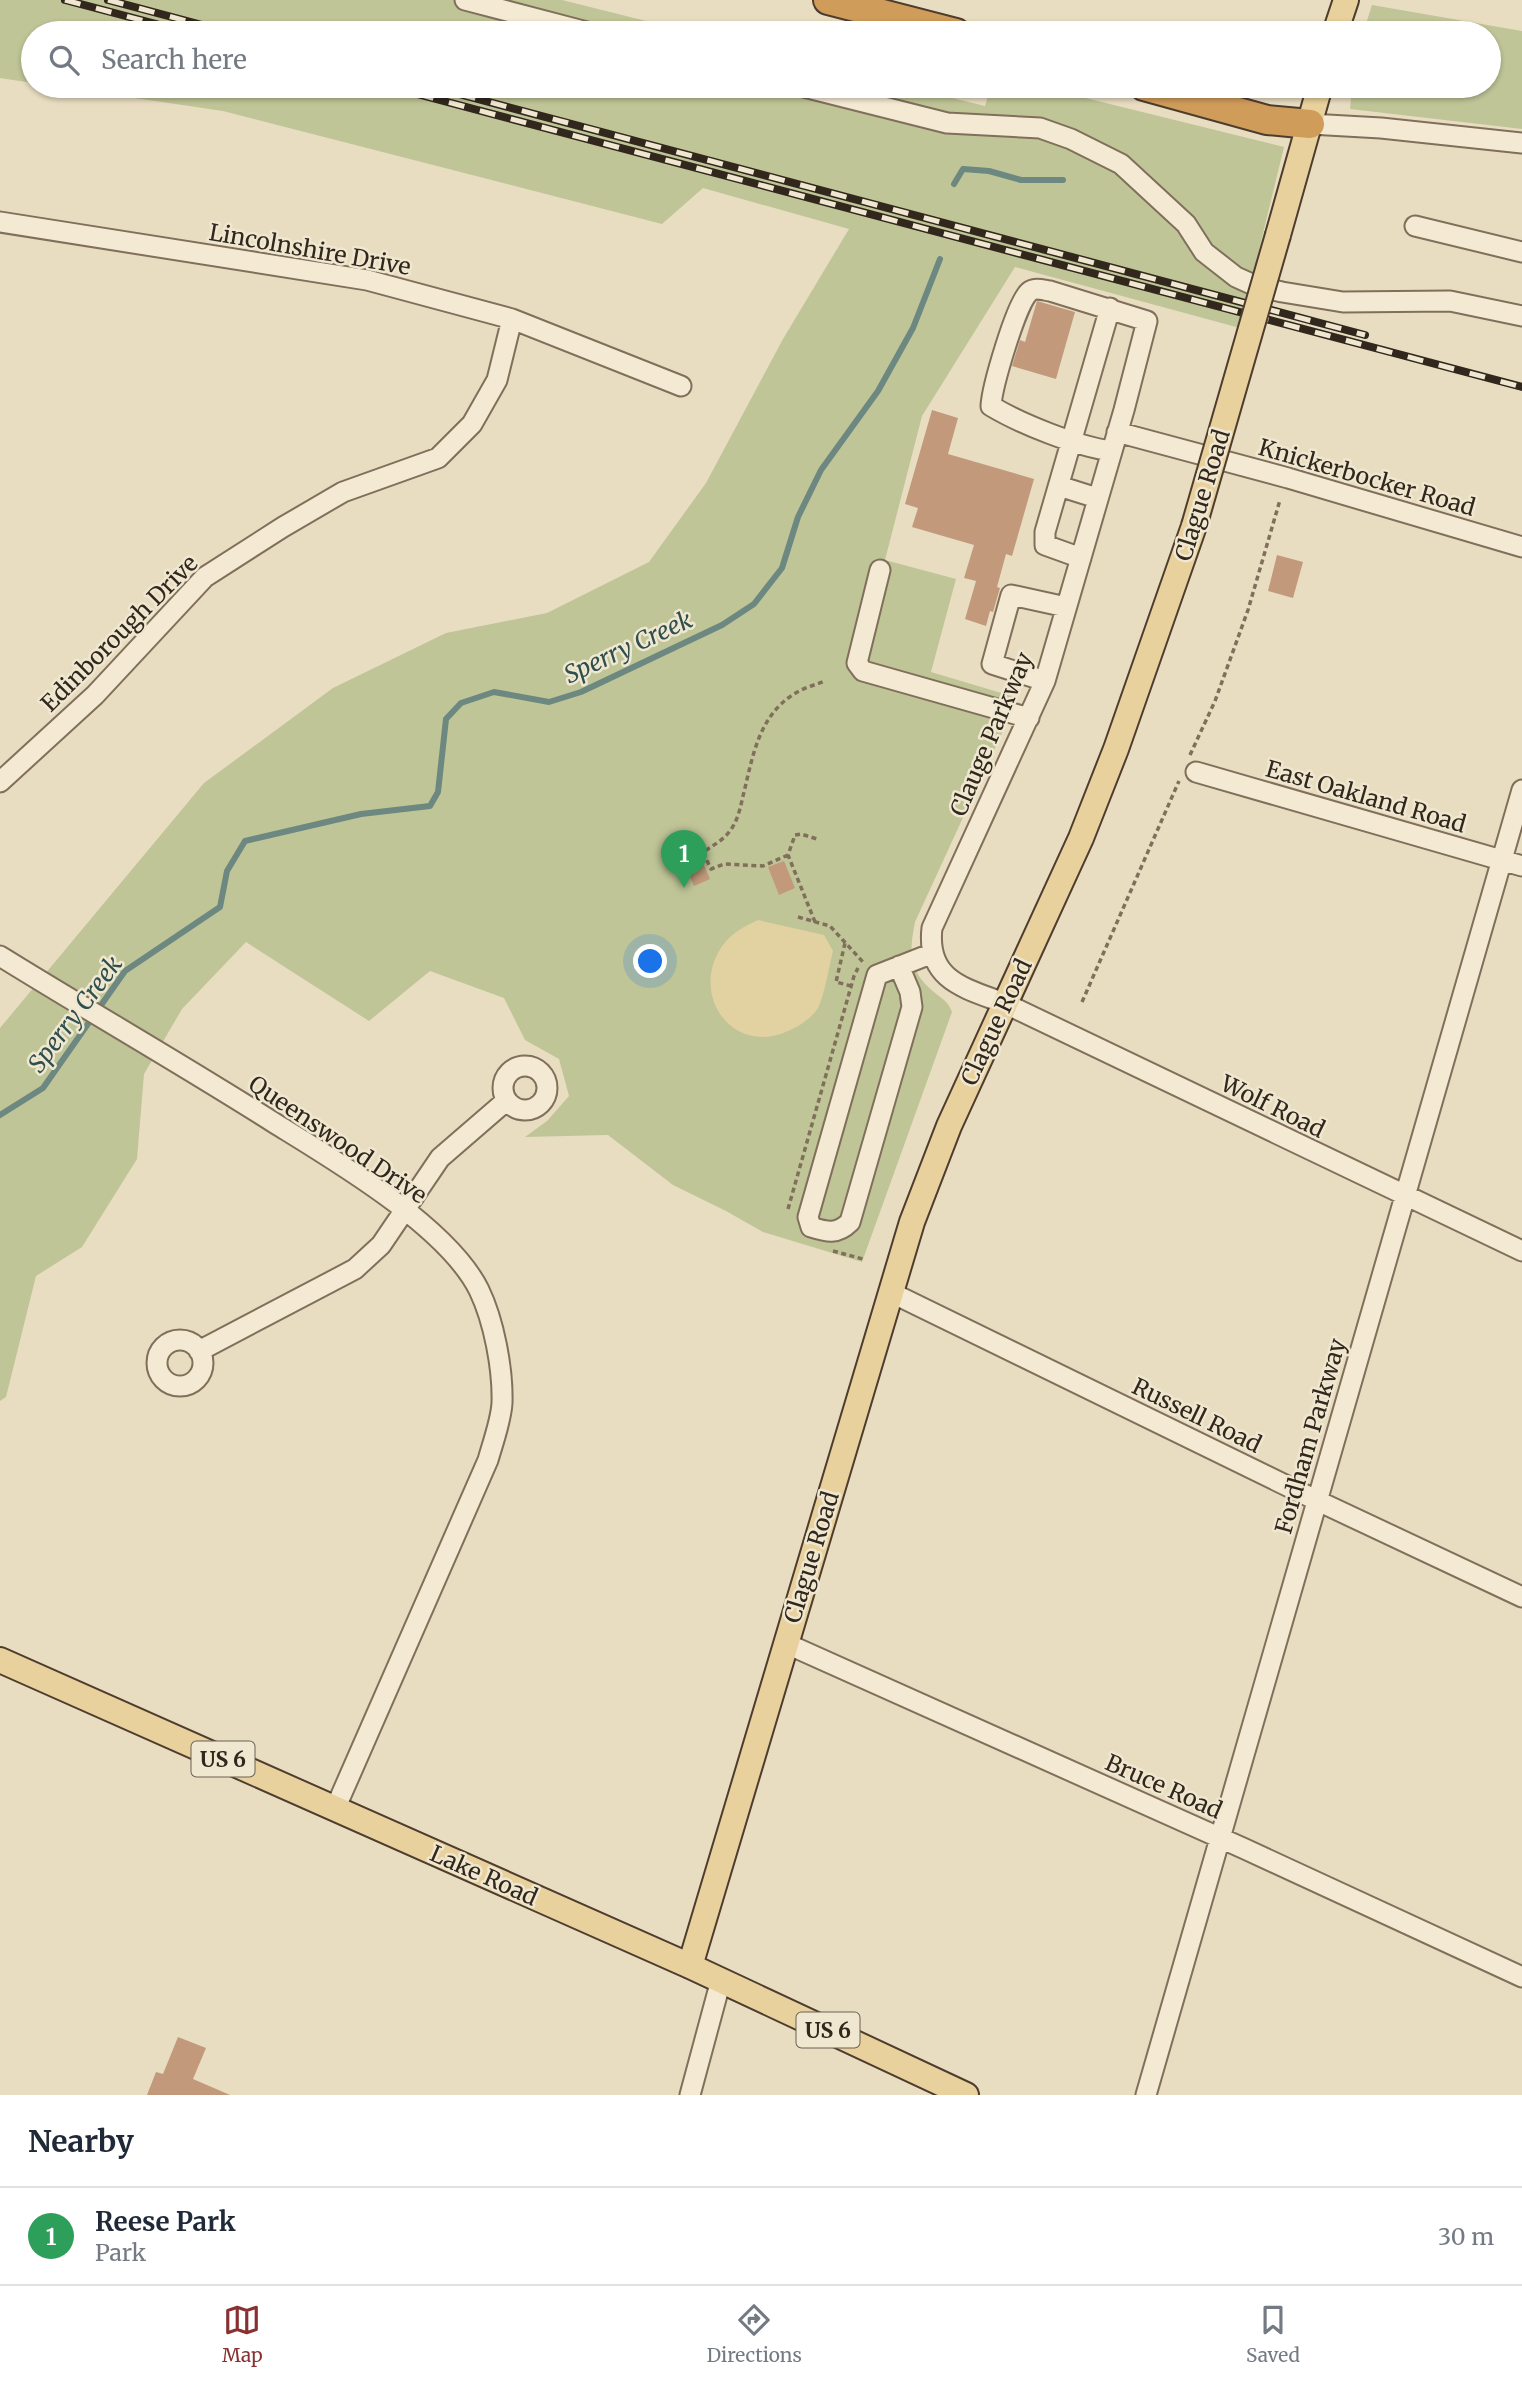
<!DOCTYPE html>
<html lang="en">
<head>
<meta charset="utf-8">
<style>
	:root { --surface:#fff; --page:#f2f2f3; --text:#1f2937; --muted:#747a83; --line:#e0e1e3; --accent:#883132 }
	body { margin:0; font-family:Merriweather,serif; background:var(--page); color:var(--text) }
	.you { position:absolute; left:651px; top:962px; width:24px; height:24px; margin:-18px; border:5px solid #fff; border-radius:50%; background:#1a73e8; box-shadow:0 0 0 10px #1a73e833 }
	.badge { display:grid; place-items:center; width:46px; height:46px; border-radius:50%; background:var(--accent); color:#fff; font-size:23px; font-weight:700 }
	.pin { position:absolute; translate:-50% -58px; filter:drop-shadow(0 2px 4px #0008) }
	.pin::after { content:''; position:absolute; top:37px; width:24px; height:21px; background:inherit; clip-path:polygon(0 0,100% 0,50% 100%) }
	.list { margin:0; padding:0; list-style:none }
	h2 { display:flex; justify-content:space-between; align-items:center; height:91px; margin:0; padding:0 28px; font-size:30px }
	h2 small { font-size:23px; font-weight:400; color:var(--muted) }
	.list li { display:grid; grid-template-columns:46px 1fr auto; gap:21px; align-items:center; box-sizing:border-box; height:98px; padding:0 28px; border-top:2px solid var(--line) }
	.list b { display:block; font-size:26px; white-space:nowrap }
	.list p { margin:0; font-size:23px; white-space:nowrap; color:var(--muted) }
	.list em { font-size:23px; font-style:normal; color:var(--muted) }
	.icon { flex:none; width:38px; height:38px; fill:none; stroke:currentColor; stroke-width:2; stroke-linecap:round; stroke-linejoin:round }
	.map { position:relative; flex:none; width:1522px; height:2095px; overflow:hidden }
	.search { position:absolute; background:var(--surface); box-shadow:0 2px 5px #0004; left:21px; right:21px; top:21px; height:77px; display:flex; align-items:center; gap:18px; box-sizing:border-box; padding:0 24px; border-radius:38px; color:var(--muted); font-size:26px }
	.sheet { height:189px; background:var(--surface) }
	nav { display:flex; justify-content:space-around; align-items:center; box-sizing:border-box; height:98px; border-top:2px solid var(--line); background:var(--surface); font-size:19px; color:var(--muted) }
	nav a { display:grid; justify-items:center; gap:4px }
	nav .on { color:var(--accent) }
	.map>svg:first-child { display:block }
	.green { fill:#bfc597 }
	.sand { fill:#e2d1a1 }
	.lines { fill:none; stroke-linecap:round; stroke-linejoin:round }
	.stream { stroke:#6c8881; stroke-width:6 }
	.building { fill:#c2997b }
	.minor-casing { stroke:#806f5b; stroke-width:23 }
	.major-casing { stroke:#4e3d2f; stroke-width:28 }
	.highway-casing { stroke:#4e3d2f; stroke-width:32 }
	.path { stroke:#806f5b; stroke-width:3.5; stroke-dasharray:5 3.5; stroke-linecap:butt }
	.minor { stroke:#f4ead3; stroke-width:19 }
	.major { stroke:#e8d19c; stroke-width:24 }
	.highway { stroke:#cf9c5a; stroke-width:28 }
	.rail-casing { stroke:#31271d; stroke-width:8 }
	.rail { stroke:#f0e7d0; stroke-width:5; stroke-dasharray:16; stroke-linecap:butt }
	.major-bridge-casing { stroke:#4e3d2f; stroke-width:28; stroke-linecap:butt }
	.major-bridge { stroke:#e8d19c; stroke-width:24 }
	.labels { text-anchor:middle; dominant-baseline:central; stroke-width:5; stroke-linejoin:round; paint-order:stroke }
	.shield { fill:#f0e7d0; stroke:#6a6153; stroke-width:2 }
	.shield-label { font-size:21px; font-weight:bold; fill:#31271d }
	.street-label { font-size:23px; fill:#31271d; stroke:#f0e7d0 }
	.water-label { font-size:24px; font-style:italic; fill:#2e4f4d; stroke:#f0e7d0 }
</style>
</head>
<body>
<div class="map">
<svg width="1522" height="2095" viewBox="0 0 1522 2095">
	<rect width="100%" height="100%" fill="#e8ddc1"/>
	<path class="green" d="M0 0H562L694 33H33V83L0 78Z
		M1372 5 1522 31V129L1350 109 1352 86H1489V33H1363Z
		M53 86H903L985 106 991 86H1037L1284 147 1240 328 1015 267 922 416 885 560 956 579 931 672 1018 698 915 922C909 953 908 970 934 992 942 999 948 1001 952 1012L862 1262 763 1232 726 1211 673 1185 608 1135 525 1137 547 1121 569 1096 559 1059 525 1040 504 998 430 971 369 1021 246 942 182 1009 144 1074 137 1159 82 1247 36 1276 6 1397 0 1401V1028L204 783 333 688 446 633 547 613 649 562 706 483 783 339 849 229 703 188 662 224 223 111Z"/>
	<path class="sand" d="M758 920 824 935 833 951C829 967 825 993 818 1008 812 1018 798 1027 788 1031 732 1057 688 993 723 945 732 932 746 926 758 920Z"/>
	<g class="lines">
		<path class="stream" d="M954 184 963 169 989 171 1021 180H1063
			M0 1115 43 1088 125 971 220 907 227 871 245 841 361 814 430 806 438 792 446 719 461 703 494 692 549 702 581 692 722 625 754 604 782 568 798 517 821 470 878 391 913 328 940 259"/>
	</g>
	<path class="building" d="M1037 301 1075 312 1056 379 1012 366 1020 340 1025 342Z
		M932 410 958 418 948 454 1034 479 1012 556 1006 554 997 587 1000 588 993 612 990 611 986 626 965 619 976 581 964 578 974 545 912 527 918 508 905 504Z
		M1277 555 1303 562 1293 598 1268 591Z
		M698 852 710 879 694 886 682 859Z
		M784 861 795 888 779 895 768 867Z
		M178 2037 206 2048 193 2079 230 2095H147L156 2072 163 2074Z"/>
	<g class="lines">
		<g class="minor-casing">
			<path id="minor" d="M465 0 591 33
				M800 86 947 123 1040 128 1071 139 1121 164 1186 224 1204 252 1236 277 1256 286 1282 292 1343 302 1450 301 1522 316
				M1310 124 1381 128 1522 143
				M0 222 367 280 512 319 681 386
				M1415 226 1522 252
				M1117 432 1288 478 1522 547
				M1111 451C1076 446 1021 424 991 406 992 387 1016 304 1029 292 1034 287 1043 290 1050 291L1147 321 1124 410 1045 681 932 928C926 980 964 988 1004 1003L1522 1251
				M1059 486 1097 498
				M1081 558 1045 545V532L1110 308
				M880 570 857 663 863 671 1029 718
				M1045 681 992 664 1011 595 1066 607
				M1196 772 1522 866
				M0 782 95 695 205 577 283 527 343 492 438 458 472 424 497 380 512 319
				M0 956C92 1013 185 1066 276 1124 336 1161 448 1227 479 1290 494 1321 503 1369 502 1403 501 1421 493 1442 488 1460L335 1809
				M899 966 910 992 912 1007 850 1222C837 1235 827 1232 811 1227L808 1217 877 975 933 953
				M503 1088a22 22 0 1 1 44 0a22 22 0 1 1-44 0Z
				M890 1292 1318 1501 1522 1597
				M157 1363a23 23 0 1 1 46 0a23 23 0 1 1-46 0Z
				M199 1351 355 1269 381 1245 440 1158 506 1101
				M785 1643 1245 1849 1522 1977
				M690 2095 721 1980
				M1146 2095 1522 790"/>
		</g>
		<g class="major-casing">
			<path id="major" d="M1335 33 1346 0
				M1278 235 1320 86
				M0 1660 690 1966 966 2095
				M690 1966 912 1222 949 1126 1081 838 1116 749 1194 526"/>
		</g>
		<g class="highway-casing">
			<path id="highway" d="M828 0 956 33
				M1144 86 1267 120 1310 124"/>
		</g>
		<path class="path" d="M1190 755 1215 701 1248 610 1280 500
			M788 855 763 866 724 864 711 869 703 852C714 845 725 839 732 828 739 817 741 804 744 792 753 755 759 716 794 694 803 688 815 685 825 681
			M798 917 830 926 863 962
			M815 922 788 855 795 835 801 834 817 839
			M845 943 836 982 851 986
			M1082 1002 1179 781
			M788 1209 854 976 858 968
			M833 1251 863 1259"/>
		<use href="#minor" class="minor"/>
		<use href="#major" class="major"/>
		<use href="#highway" class="highway"/>
		<g class="rail-casing">
			<path id="rail" d="M65 0 190 33
				M108 0 232 33
				M387 86 1522 387
				M429 86 1365 335"/>
		</g>
		<use href="#rail" class="rail"/>
		<g class="major-bridge-casing">
			<path id="major-bridge" d="M1194 526 1278 235"/>
		</g>
		<use href="#major-bridge" class="major-bridge"/>
	</g>
	<g class="labels">
		<g class="shield">
			<rect x="191.5" y="1741.5" width="63" height="35" rx="5"/>
			<rect x="796.5" y="2012.5" width="63" height="35" rx="5"/>
		</g>
		<g class="shield-label">
			<text x="223" y="1759">US 6</text>
			<text x="828" y="2030">US 6</text>
		</g>
		<g class="street-label">
			<text transform="translate(310 249) rotate(10)">Lincolnshire Drive</text>
			<text transform="translate(1367 477) rotate(16)">Knickerbocker Road</text>
			<text transform="translate(1202 495) rotate(-73)">Clague Road</text>
			<text transform="translate(119 633) rotate(-45)">Edinborough Drive</text>
			<text transform="translate(991 734) rotate(-67)">Clauge Parkway</text>
			<text transform="translate(1366 796) rotate(16)">East Oakland Road</text>
			<text transform="translate(996 1022) rotate(-65)">Clague Road</text>
			<text transform="translate(1273 1106) rotate(26)">Wolf Road</text>
			<text transform="translate(338 1139) rotate(34)">Queenswood Drive</text>
			<text transform="translate(1197 1415) rotate(26)">Russell Road</text>
			<text transform="translate(1310 1436) rotate(-74)">Fordham Parkway</text>
			<text transform="translate(811 1557) rotate(-73)">Clague Road</text>
			<text transform="translate(1164 1786) rotate(24)">Bruce Road</text>
			<text transform="translate(484 1875) rotate(24)">Lake Road</text>
		</g>
		<g class="water-label">
			<text transform="translate(628 647) rotate(-25)">Sperry Creek</text>
			<text transform="translate(75 1014) rotate(-53)">Sperry Creek</text>
		</g>
	</g>
</svg>
<div class="you"></div>
<div class="pin badge" style="left:684px;top:888px;background:#2e9e5b">1</div>
<div class="search"><svg class="icon" aria-label="search" viewBox="0 0 24 24"><circle cx="10" cy="10" r="6"/><path d="M15 15l6 6"/></svg>Search here</div>
</div>
<section class="sheet">
<h2>Nearby<small></small></h2>
<ul class="list">
<li><span class="badge" style="background:#2e9e5b">1</span><div><b>Reese Park</b><p>Park</p></div><em>30 m</em></li>
</ul>
</section>
<nav>
<a class="on"><svg class="icon" aria-label="map" viewBox="0 0 24 24"><path d="M3 6l6-2 6 2 6-2v14l-6 2-6-2-6 2zM9 4v14M15 6v14"/></svg>Map</a>
<a><svg class="icon" aria-label="directions" viewBox="0 0 24 24"><path d="M12 3l9 9-9 9-9-9zM9 14v-3h6M13 9l2 2-2 2"/></svg>Directions</a>
<a><svg class="icon" aria-label="saved" viewBox="0 0 24 24"><path d="M7 4h10v16l-5-4-5 4z"/></svg>Saved</a>
</nav>
</body>
</html>
